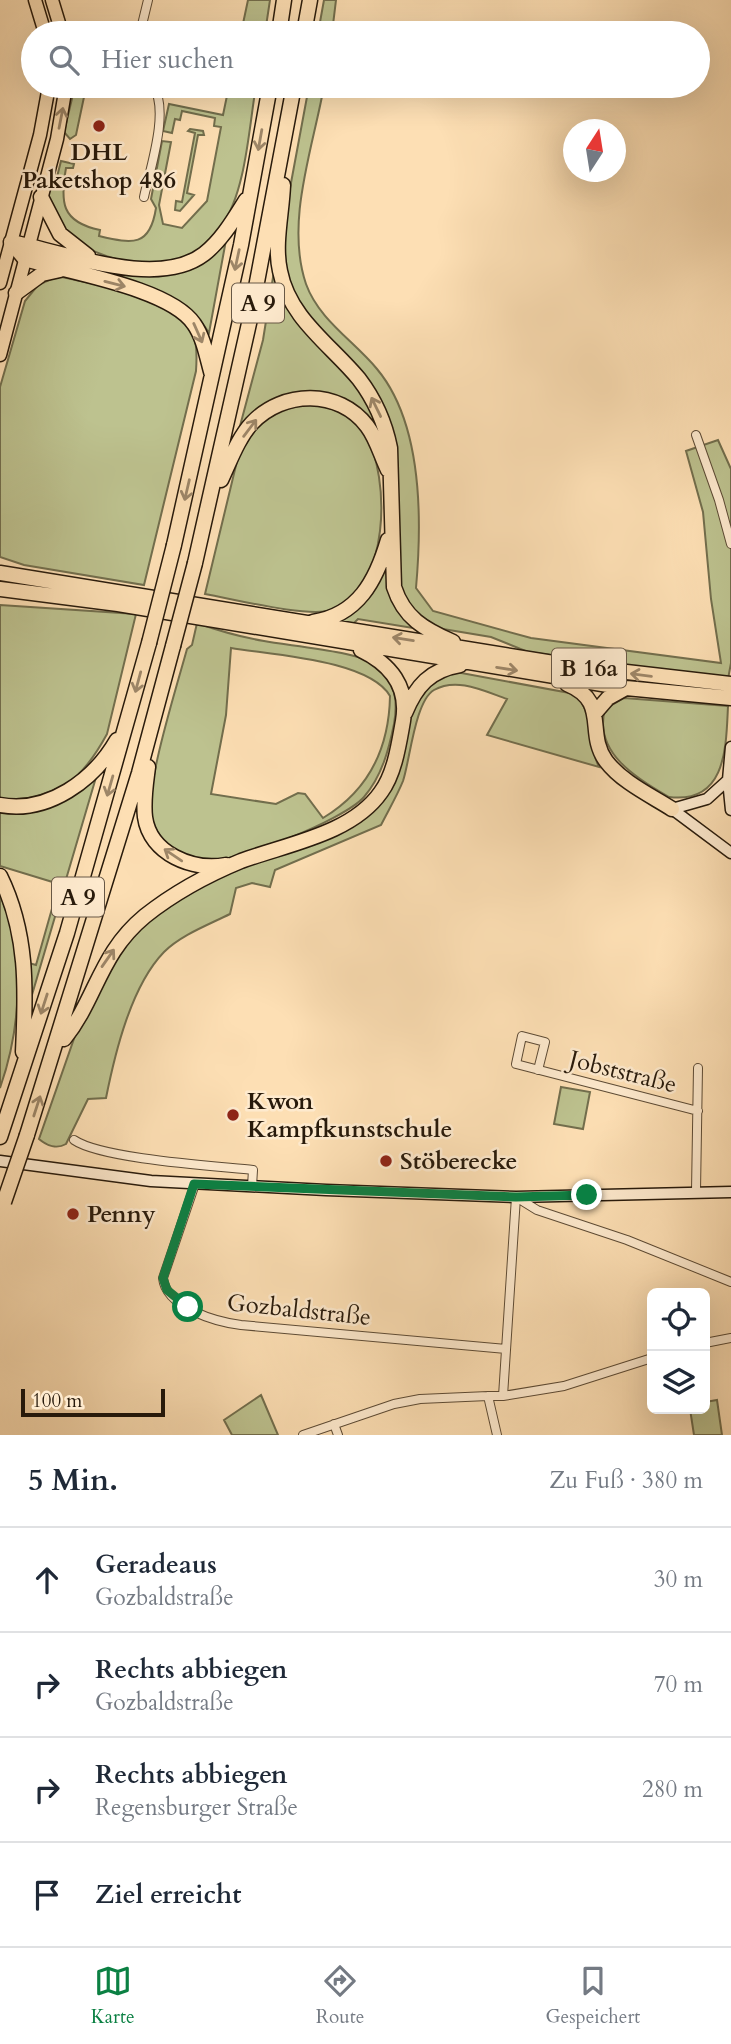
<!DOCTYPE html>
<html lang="de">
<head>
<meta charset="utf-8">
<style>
	:root { --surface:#fff; --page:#f2f2f3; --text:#1f2937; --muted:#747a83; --line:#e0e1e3; --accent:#0b8043 }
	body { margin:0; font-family:Cardo,serif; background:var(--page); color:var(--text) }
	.controls { position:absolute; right:21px; bottom:21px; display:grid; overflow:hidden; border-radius:10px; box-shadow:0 7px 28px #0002 }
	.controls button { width:63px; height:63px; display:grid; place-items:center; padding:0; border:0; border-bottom:2px solid var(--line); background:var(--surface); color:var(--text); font:35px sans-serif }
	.compass { position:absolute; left:563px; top:119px; width:63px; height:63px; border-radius:50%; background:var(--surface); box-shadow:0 7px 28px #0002; rotate:12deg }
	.scale { position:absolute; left:21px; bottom:18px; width:144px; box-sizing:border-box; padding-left:7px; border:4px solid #281a0b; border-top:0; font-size:19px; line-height:24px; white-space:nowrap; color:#281a0b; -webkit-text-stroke:5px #feeace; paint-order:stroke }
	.stop { position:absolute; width:21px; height:21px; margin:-16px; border:5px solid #0b8043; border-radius:50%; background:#fff }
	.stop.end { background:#0b8043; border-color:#fff; box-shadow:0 2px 7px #0008 }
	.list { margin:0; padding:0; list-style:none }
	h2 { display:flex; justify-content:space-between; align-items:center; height:91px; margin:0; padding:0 28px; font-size:30px }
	h2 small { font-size:23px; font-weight:400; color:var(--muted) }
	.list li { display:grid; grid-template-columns:46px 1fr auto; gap:21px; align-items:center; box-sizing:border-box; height:105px; padding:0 28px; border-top:2px solid var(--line) }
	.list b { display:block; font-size:26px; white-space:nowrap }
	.list p { margin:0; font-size:23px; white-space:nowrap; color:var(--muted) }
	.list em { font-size:23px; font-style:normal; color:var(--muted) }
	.icon { flex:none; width:38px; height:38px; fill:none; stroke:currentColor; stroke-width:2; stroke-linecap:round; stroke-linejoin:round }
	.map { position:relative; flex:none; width:731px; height:1435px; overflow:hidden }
	.search { position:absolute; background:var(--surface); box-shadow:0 7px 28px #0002; left:21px; right:21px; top:21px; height:77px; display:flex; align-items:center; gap:18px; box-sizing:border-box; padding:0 24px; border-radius:38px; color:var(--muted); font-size:26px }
	.sheet { height:511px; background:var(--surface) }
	nav { display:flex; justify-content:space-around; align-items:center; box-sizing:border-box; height:98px; border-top:2px solid var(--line); background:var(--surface); font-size:19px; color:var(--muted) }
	nav a { display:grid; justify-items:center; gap:4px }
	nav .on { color:var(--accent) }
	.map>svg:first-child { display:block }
	.green { fill:#bdc28f; stroke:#726e4d; stroke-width:2; fill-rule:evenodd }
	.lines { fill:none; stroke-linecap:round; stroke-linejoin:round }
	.street-casing { stroke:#5d4b35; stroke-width:10 }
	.secondary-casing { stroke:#281a0b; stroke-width:13 }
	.primary-casing { stroke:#281a0b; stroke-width:15 }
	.highway-casing { stroke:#281a0b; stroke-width:17 }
	.street { stroke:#feeace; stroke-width:8 }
	.secondary { stroke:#feeace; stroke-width:10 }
	.primary { stroke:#fddfb4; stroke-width:12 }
	.highway { stroke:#fddfb4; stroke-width:14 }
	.highway-bridge-casing { stroke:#281a0b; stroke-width:17; stroke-linecap:butt }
	.highway-bridge { stroke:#fddfb4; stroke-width:14 }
	.oneway { stroke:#9d8668 }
	.route { stroke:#0b8043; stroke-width:9 }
	.poi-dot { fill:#8f2418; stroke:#feeace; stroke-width:2.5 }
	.labels { text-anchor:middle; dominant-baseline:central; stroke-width:5; stroke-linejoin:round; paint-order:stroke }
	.shield { fill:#feeace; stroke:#685846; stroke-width:2 }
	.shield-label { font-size:23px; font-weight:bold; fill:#281a0b }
	.poi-label { font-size:24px; font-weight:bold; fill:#281a0b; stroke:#feeace; text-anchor:start }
	.street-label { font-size:24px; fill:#281a0b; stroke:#feeace }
</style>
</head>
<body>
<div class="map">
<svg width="731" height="1435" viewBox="0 0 731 1435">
	<rect width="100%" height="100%" fill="#fddfb4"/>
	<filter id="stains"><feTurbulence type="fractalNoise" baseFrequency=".00286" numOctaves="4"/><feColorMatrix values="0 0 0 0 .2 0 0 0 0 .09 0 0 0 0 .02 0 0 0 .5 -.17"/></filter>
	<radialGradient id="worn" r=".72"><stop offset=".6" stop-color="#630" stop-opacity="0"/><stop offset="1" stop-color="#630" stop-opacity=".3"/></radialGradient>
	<path class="green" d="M248 0H270L265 33H241Z
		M324 0H336L332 33H318Z
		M75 86H93L84 97 76 135 70 139 64 132Z
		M229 86H256C249 126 246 192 222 225 211 242 196 255 178 262 170 265 159 263 151 263 107 263 51 242 48 191L56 181 61 161 74 164 73 168H66C60 202 61 222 100 230L99 236C133 244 150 247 156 208L151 199 162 141 171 142 159 205 163 224 182 228 207 201 221 127 214 126 215 118 182 111 180 120 175 119 172 133 163 131 169 104 223 115Z
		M309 86H324C313 148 285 222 306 284 319 320 354 341 377 369 423 424 422 521 416 588L433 611 531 638 721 663 711 599 703 512 686 451 718 440 731 469V663L728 679 528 652 491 637 443 629 425 623 402 595 398 577V472L392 429 291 291 282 255 288 199Z
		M190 129 203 131 204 135H198L187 193 194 195 180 211 175 210 176 201 182 202 195 133 188 131Z
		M226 240 209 333C182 287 106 276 57 260L190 269 209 259Z
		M274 271 352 378 382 429 378 436 309 392 244 427 240 426 263 340Z
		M58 276C98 286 157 291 186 323 198 335 197 356 196 371L144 585 24 565 0 557V387L25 301 38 285Z
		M311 403C333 409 353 413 365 433 391 478 390 590 332 610 307 618 234 599 205 594L238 457C255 415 271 412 311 403Z
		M385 556 413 628 358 619 353 624 334 622C366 609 373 585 385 556Z
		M0 605 136 614 107 734C81 782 56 802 0 799Z
		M197 623C219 631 241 637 264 641 289 646 360 651 378 666 396 681 398 702 394 724 389 749 382 776 364 797 344 820 234 864 203 861 179 859 155 839 151 815 145 787 178 682 187 649L192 645ZM231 648C273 655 369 660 390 696 389 749 368 791 323 818L305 794 298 793 276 804 211 794 226 715Z
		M456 672 575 694C597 718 585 738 599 767L487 735 507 699C484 691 457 677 434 690 415 701 410 760 403 781 397 796 388 811 381 825L275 870 270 887 252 883 236 888 230 914C208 925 181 935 164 952 131 986 115 1053 106 1098L88 1099 66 1144C57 1149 47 1146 39 1139L84 1010 130 937 172 900 228 873 352 825 370 813 414 702 428 681Z
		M624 698 728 706C726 746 727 804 669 797 637 779 593 752 605 709Z
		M97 774 29 1005V963L36 965 59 884 0 866V810Z
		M0 895C26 954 21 1028 0 1088Z
		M561 1087 590 1092 583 1129 554 1124Z
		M261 1395 278 1435H232L224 1420Z
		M717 1400 722 1435H694L690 1409H705V1402Z"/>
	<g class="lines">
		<g class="street-casing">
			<path id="street" d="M140 33 148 0
				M144 197C150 169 170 110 153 86
				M696 435 719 500 731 544
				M538 1070 545 1042 522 1036 516 1064 698 1111
				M74 1140C102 1159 215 1166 253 1170L252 1186
				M195 1184 163 1278C166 1308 217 1322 241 1325L506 1349
				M696 1191 698 1068
				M516 1197 537 1210 627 1240 731 1282
				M705 1343 731 1338
				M503 1396 564 1386 652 1358
				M334 1424 338 1435
				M303 1435 394 1404 420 1399 488 1396
				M497 1435 488 1396H503L516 1197"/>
		</g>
		<g class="secondary-casing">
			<path id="secondary" d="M731 747 728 780 731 810
				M672 809 731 853
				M672 809 707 799 728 780
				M0 1161 151 1181 326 1190 516 1197 731 1192"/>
		</g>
		<g class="primary-casing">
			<path id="primary" d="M35 0 45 33
				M52 0 62 33
				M0 283 40 135 49 86
				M0 355 57 139 66 86"/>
		</g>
		<g class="highway-casing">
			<path id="highway" d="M279 33 284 0
				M304 33 310 0
				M283 185C282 213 274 244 280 271 289 318 331 345 359 379 375 400 385 423 390 448L394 587C404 618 424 629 453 642
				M41 197 60 234 88 256
				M11 242C64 252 157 290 204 254 222 240 234 219 246 200
				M11 242 25 259C67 272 170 288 194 324 204 338 207 358 212 375
				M16 293 42 274 60 270
				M221 480C230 461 238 438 252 423 283 390 339 389 367 426 377 439 381 456 388 470
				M174 545 241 245 270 86
				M195 563 250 319 294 86
				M0 573 566 665 731 684
				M0 589 118 604 626 688 731 698
				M313 622C358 615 376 581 388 540
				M567 684C610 702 585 732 606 761 622 782 650 795 672 809
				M405 713C416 686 430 670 460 665
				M595 713 608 698 626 688
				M148 767C146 783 143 800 145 817 150 854 193 871 226 865
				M0 805C48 814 94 780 117 740
				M0 876C28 933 26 990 23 1052
				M64 1039C97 998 99 954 145 916 174 893 207 875 241 861 287 844 352 834 381 792 395 773 399 743 403 721 409 687 390 664 361 650
				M27 1135 139 773 173 646
				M0 1137 67 933 149 643"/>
		</g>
		<use href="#street" class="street"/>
		<use href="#secondary" class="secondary"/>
		<use href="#primary" class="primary"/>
		<use href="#highway" class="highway"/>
		<g class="highway-bridge-casing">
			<path id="highway-bridge" d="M149 643 174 545
				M173 646 195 563
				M4 1202 27 1135"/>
		</g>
		<use href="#highway-bridge" class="highway-bridge"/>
	</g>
	<defs><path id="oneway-shaft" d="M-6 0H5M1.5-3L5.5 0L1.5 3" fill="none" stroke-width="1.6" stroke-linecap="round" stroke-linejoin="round" transform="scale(1.75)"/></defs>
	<g class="oneway">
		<use href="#oneway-shaft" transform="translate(61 118) rotate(-79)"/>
		<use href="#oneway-shaft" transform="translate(260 140) rotate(100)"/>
		<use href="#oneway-shaft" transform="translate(237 260) rotate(102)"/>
		<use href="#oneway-shaft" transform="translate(115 284) rotate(14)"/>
		<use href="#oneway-shaft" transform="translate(198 333) rotate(66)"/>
		<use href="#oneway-shaft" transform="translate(376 407) rotate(-116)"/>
		<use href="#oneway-shaft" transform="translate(250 428) rotate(-53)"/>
		<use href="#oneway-shaft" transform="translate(187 490) rotate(103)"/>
		<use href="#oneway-shaft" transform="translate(403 639) rotate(-171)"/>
		<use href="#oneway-shaft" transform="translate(507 669) rotate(9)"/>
		<use href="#oneway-shaft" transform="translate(641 675) rotate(-173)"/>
		<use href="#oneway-shaft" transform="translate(138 682) rotate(105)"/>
		<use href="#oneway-shaft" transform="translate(110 786) rotate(106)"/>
		<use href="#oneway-shaft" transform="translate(173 855) rotate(-146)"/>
		<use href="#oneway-shaft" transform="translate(108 958) rotate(-55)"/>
		<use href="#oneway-shaft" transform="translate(44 1004) rotate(108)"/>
		<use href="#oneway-shaft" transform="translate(37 1106) rotate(-72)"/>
	</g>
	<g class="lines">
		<path class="route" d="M188 1307 167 1290 163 1278 194 1184 516 1197 587 1195"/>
	</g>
	<g class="poi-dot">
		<circle cx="99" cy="126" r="7"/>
		<circle cx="233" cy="1115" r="7"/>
		<circle cx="386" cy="1161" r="7"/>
		<circle cx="73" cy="1214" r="7"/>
	</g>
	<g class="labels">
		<g class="shield">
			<rect x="232" y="283.5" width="52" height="39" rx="5"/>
			<rect x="552" y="648.5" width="74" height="39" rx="5"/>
			<rect x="52" y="877.5" width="52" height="39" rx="5"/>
		</g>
		<g class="shield-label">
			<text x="258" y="303">A 9</text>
			<text x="589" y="668">B 16a</text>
			<text x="78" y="897">A 9</text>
		</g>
		<g class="poi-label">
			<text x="99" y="152" text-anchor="middle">DHL<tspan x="99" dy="28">Paketshop 486</tspan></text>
			<text x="247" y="1101">Kwon<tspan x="247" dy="28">Kampfkunstschule</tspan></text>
			<text x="400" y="1161">Stöberecke</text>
			<text x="87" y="1214">Penny</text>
		</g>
		<g class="street-label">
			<text transform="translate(623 1072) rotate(14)">Jobststraße</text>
			<text transform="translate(299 1310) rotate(6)">Gozbaldstraße</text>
		</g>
	</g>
	<rect width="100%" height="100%" filter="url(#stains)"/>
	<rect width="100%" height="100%" fill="url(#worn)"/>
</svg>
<div class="controls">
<button><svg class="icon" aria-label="locate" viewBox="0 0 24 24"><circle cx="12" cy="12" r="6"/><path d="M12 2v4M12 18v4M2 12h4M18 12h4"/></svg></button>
<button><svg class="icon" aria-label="layers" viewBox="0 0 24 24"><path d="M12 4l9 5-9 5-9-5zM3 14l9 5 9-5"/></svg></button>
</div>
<svg class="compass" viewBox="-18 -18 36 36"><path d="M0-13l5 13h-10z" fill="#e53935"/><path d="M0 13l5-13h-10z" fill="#747a83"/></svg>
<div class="scale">100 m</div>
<div class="stop" style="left:188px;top:1307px"></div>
<div class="stop end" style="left:587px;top:1195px"></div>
<div class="search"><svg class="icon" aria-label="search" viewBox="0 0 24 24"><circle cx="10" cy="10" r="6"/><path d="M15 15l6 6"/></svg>Hier suchen</div>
</div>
<section class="sheet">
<h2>5 Min.<small>Zu Fuß · 380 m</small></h2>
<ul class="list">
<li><svg class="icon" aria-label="ahead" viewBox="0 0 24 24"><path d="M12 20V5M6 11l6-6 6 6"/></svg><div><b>Geradeaus</b><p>Gozbaldstraße</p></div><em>30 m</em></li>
<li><svg class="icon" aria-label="right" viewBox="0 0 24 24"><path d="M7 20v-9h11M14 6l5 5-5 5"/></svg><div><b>Rechts abbiegen</b><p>Gozbaldstraße</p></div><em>70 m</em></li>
<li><svg class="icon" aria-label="right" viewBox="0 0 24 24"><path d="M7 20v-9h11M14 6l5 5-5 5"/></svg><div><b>Rechts abbiegen</b><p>Regensburger Straße</p></div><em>280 m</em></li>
<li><svg class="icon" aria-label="arrive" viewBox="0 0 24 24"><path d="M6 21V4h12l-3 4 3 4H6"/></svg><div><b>Ziel erreicht</b></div></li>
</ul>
</section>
<nav>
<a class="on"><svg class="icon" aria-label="map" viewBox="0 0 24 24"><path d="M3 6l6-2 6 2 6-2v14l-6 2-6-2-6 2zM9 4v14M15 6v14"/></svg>Karte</a>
<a><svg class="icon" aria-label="directions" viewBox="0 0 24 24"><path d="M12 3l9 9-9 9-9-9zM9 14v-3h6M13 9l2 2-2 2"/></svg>Route</a>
<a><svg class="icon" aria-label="saved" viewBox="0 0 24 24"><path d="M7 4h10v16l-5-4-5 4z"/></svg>Gespeichert</a>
</nav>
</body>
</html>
